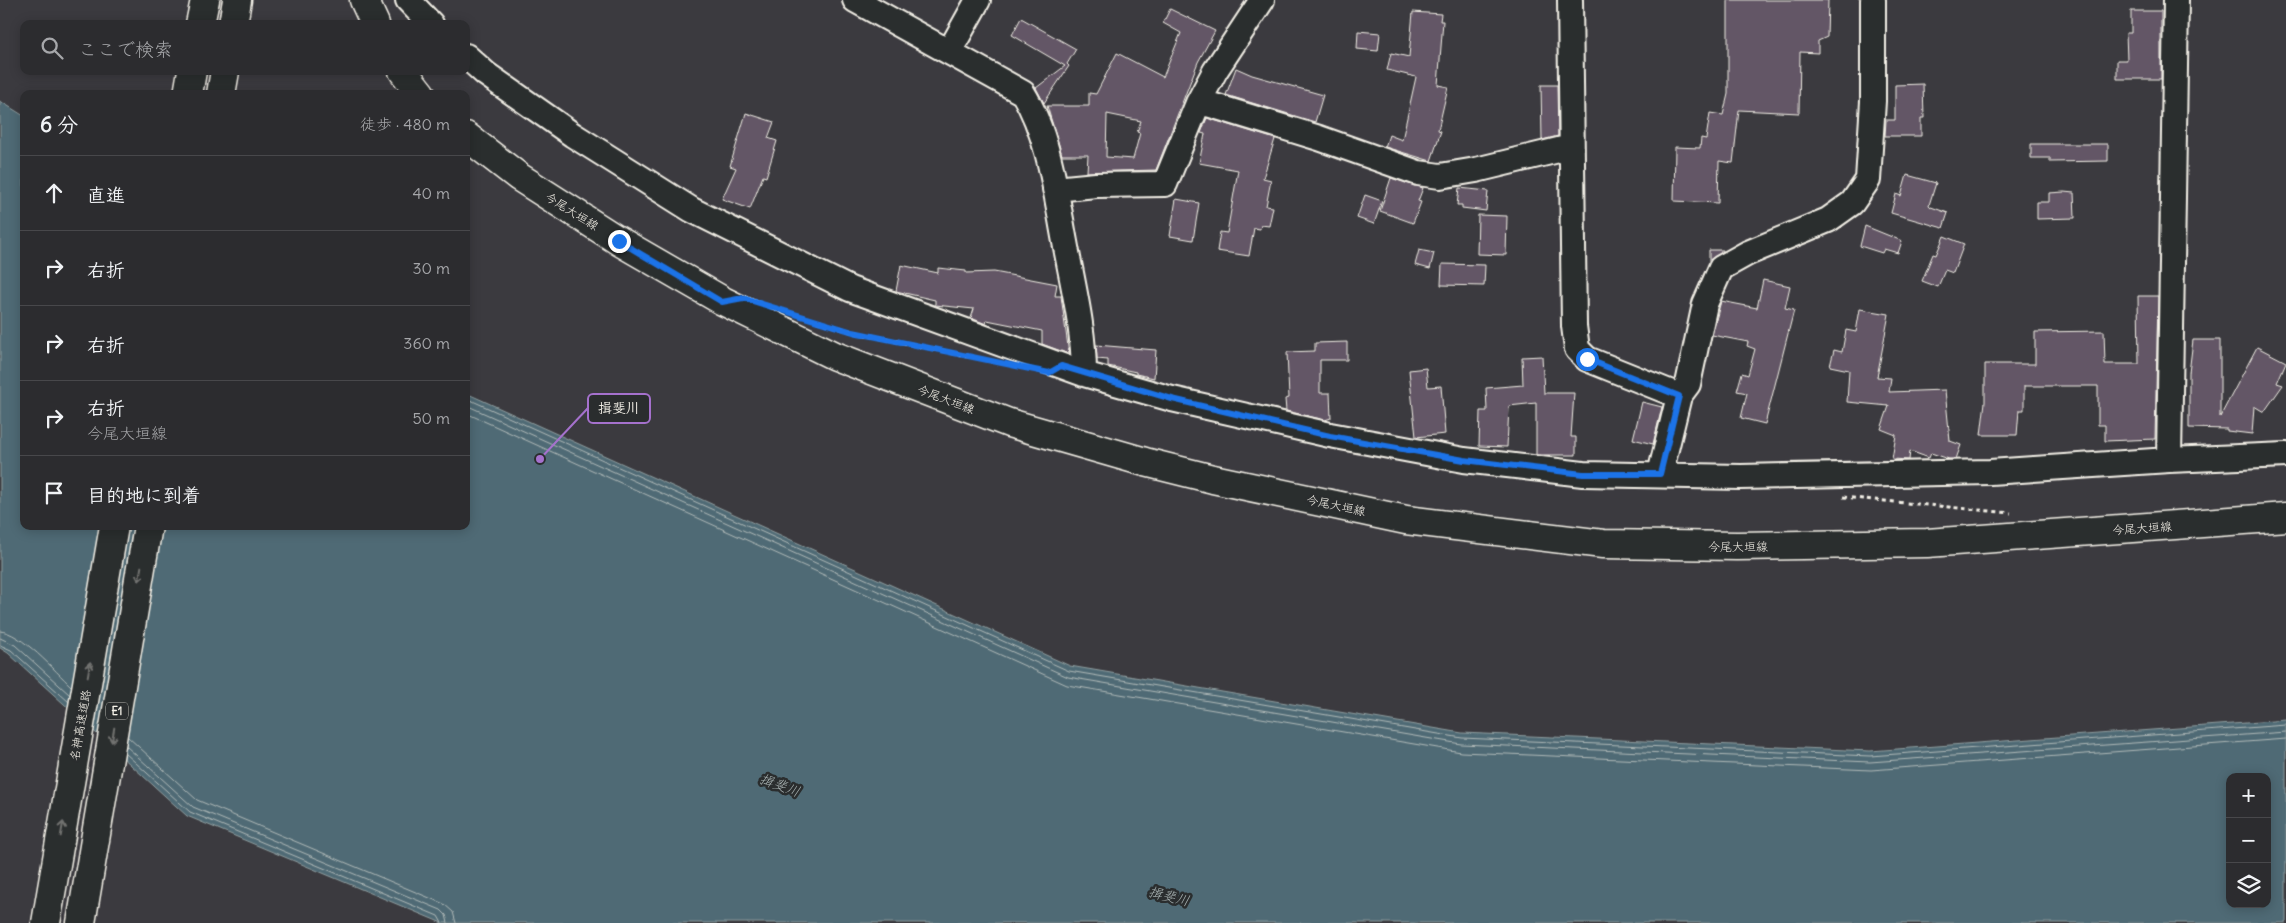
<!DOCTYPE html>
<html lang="ja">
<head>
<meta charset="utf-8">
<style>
	:root { --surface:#2c2c2f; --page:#343437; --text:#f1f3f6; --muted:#a6a7aa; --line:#48484b }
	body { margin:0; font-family:Delius,"Klee One",sans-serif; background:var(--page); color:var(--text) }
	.controls { position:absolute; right:15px; bottom:15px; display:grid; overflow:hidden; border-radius:10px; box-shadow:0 2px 12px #0003 }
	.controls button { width:45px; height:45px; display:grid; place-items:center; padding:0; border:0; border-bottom:1px solid var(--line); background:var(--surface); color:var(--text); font:25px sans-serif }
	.stop { position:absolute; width:15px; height:15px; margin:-11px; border:4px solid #1a73e8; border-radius:50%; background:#fff }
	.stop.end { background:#1a73e8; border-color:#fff; box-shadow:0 1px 5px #0008 }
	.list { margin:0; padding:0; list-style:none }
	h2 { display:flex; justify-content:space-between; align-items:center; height:65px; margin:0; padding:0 20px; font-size:21px }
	h2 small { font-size:16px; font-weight:400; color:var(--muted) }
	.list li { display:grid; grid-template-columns:32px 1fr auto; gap:15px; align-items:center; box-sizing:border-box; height:75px; padding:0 20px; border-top:1px solid var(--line) }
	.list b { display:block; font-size:19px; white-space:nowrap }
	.list p { margin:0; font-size:16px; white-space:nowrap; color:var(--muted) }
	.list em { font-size:16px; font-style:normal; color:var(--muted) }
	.icon { flex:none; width:28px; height:28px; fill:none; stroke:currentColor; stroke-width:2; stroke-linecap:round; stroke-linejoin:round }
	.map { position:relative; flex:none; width:2286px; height:923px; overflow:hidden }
	.search { position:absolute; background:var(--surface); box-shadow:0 2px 12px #0003; left:20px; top:20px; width:450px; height:55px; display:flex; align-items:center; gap:12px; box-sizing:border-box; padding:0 18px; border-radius:10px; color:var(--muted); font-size:19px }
	.panel { position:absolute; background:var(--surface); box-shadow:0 2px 12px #0003; left:20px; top:90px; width:450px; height:440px; border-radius:10px }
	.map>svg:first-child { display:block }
	.water { fill:#4f6a74; stroke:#91a0a2; fill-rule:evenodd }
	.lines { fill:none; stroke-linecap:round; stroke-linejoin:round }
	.shore { stroke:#b2bbba; stroke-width:1 }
	.building { fill:#635766; stroke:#f4f1e8; fill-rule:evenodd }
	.minor-casing { stroke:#f4f1e8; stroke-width:28 }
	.major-casing { stroke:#f4f1e8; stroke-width:31 }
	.highway-casing { stroke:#f4f1e8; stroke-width:31 }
	.path { stroke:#f4f1e8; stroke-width:3; stroke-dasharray:4 4; stroke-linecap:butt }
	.minor { stroke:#2a2d2e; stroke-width:24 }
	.major { stroke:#2a2d2e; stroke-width:28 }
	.highway { stroke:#2a2d2e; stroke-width:28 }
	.oneway { stroke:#71726f }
	.route { stroke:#1a73e8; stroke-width:6 }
	.labels { text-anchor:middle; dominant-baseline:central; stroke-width:5; stroke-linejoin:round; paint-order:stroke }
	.shield { fill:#2a2d2e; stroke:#b7b6b0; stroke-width:1 }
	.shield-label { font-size:11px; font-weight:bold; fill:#f4f1e8 }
	.street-label { font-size:12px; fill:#f4f1e8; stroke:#2a2d2e }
	.water-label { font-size:14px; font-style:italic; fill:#aab4b4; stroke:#2a2d2e }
	.leader { fill:none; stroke:#a571cd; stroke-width:2 }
	.callout-dot { fill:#a571cd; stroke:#2a2d2e; stroke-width:2 }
	.callout { fill:#2a2d2e; stroke:#a571cd; stroke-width:2 }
	.callout-label { font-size:14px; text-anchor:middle; font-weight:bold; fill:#f4f1e8 }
</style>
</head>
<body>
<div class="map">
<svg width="2286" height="923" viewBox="0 0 2286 923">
	<rect width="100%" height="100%" fill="#3b3a3f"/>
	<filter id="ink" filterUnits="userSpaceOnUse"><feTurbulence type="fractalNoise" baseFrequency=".02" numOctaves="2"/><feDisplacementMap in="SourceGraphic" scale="10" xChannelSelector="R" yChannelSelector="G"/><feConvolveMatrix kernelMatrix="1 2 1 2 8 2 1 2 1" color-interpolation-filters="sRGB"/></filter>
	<g filter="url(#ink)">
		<path class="water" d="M0 101 24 116V526H466V393L1070 666 1462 733 1870 751 2286 720V923H442L187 816 8 653 0 648ZM2230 777H2267V904H2230Z"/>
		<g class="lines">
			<path class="shore" d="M466 398 1069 671 1462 738 1870 756 2286 725
				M466 405 1068 677 1461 744 1870 762 2286 732
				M466 413 1067 685 1461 752 1871 770 2286 739
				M0 631C21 632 55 671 71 686
				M0 638 15 645 70 695
				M0 645 11 650 69 702
				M128 737 197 800 444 904 453 912 456 923
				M126 746 193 807 441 910 446 915 448 923
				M125 753 190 812 438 916 442 923"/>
		</g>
		<path class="building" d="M1728 0H1828L1827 37 1818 41V53L1800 52 1799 113 1739 110 1733 163 1719 161 1718 203 1674 201 1675 147 1700 148 1701 138 1706 139 1710 113 1723 115 1728 94Z
			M1170 9 1215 31 1198 62 1156 170 1087 172 1088 155H1062L1047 106H1089V93L1096 94 1117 53 1163 77 1181 33 1163 23ZM1107 114 1141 121 1137 132 1140 133 1133 159 1106 157Z
			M2131 11H2161V79H2117V60H2127L2126 33H2131Z
			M1413 12 1441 14 1440 21H1443L1438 85 1448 87 1438 130 1441 131 1431 161 1385 147 1389 135 1402 140 1416 77 1387 70 1391 53 1409 57Z
			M1021 18 1076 49 1067 64 1069 66 1044 103 1036 88 1065 66 1012 35Z
			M1358 31 1380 33 1378 51 1357 49Z
			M1236 68 1252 75 1323 95 1315 122 1226 95Z
			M1923 84 1924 118H1921V136H1885L1886 120H1895V85Z
			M1541 85H1557L1558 136 1542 140Z
			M746 113 774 122 768 138 777 141 766 177 763 176 750 209 722 199 736 168 730 166Z
			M1207 118 1275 139 1263 178 1271 180 1266 206 1273 207 1269 226 1261 225 1260 229 1254 228 1249 256 1217 251 1220 232 1227 233 1238 170 1199 163 1205 134 1201 133Z
			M2031 144H2108V161L2050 162V158H2031Z
			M1907 175 1936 183 1929 205 1931 207 1948 213 1943 228 1891 213 1896 194 1901 196Z
			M1391 178 1423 188 1418 201 1421 202 1413 223 1380 211Z
			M1459 188 1488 191 1486 211 1462 208V205H1457Z
			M2064 192 2074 193 2075 218 2037 219V202H2049V193Z
			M1365 195 1382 201 1374 224 1357 218Z
			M1176 199 1199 203 1193 240 1170 236Z
			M1478 215 1507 216 1506 255 1477 254Z
			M1865 226 1902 241 1898 253 1884 249 1882 253 1860 246Z
			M1944 236 1964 244 1953 273 1945 270 1938 287 1922 281 1933 254 1936 255Z
			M1419 250 1434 253 1430 269 1415 265Z
			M1709 250H1723V251L1709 262Z
			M1442 264 1485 265 1484 286 1441 285Z
			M901 265 938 273V268L966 271V273L994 272 1057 284 1055 296H1061L1069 354 1042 344V331L987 320 986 324 971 318 974 309 935 305V300L896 291Z
			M1763 280 1790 286 1785 308 1794 310 1765 424 1741 418 1747 393 1737 391 1742 373 1748 375 1755 349 1747 346 1748 342 1712 335 1721 301 1757 308Z
			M2138 296H2158L2155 439 2105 441V425H2098V386H2024V410H2019L2017 435H1981L1985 402V364H2035V332L2104 331 2105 364H2139Z
			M1860 309 1889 314 1877 377 1891 378 1889 392 1945 390 1950 441 1961 445 1956 459H1949L1931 453 1929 458 1910 451 1909 460 1892 459 1896 435 1881 429 1889 406 1847 402 1849 370 1830 366 1834 350 1842 352 1846 330 1856 332Z
			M2193 340H2220V417L2257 347 2286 362 2277 383 2283 385 2264 412 2254 406 2252 434 2227 431V429L2189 428V373Z
			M1347 342V360H1320V393H1330L1331 418 1325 420 1286 411 1285 399 1289 398 1287 352 1315 351V343Z
			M1096 345 1156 350 1154 378 1136 374V372L1108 366V360L1097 359Z
			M1542 356 1544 393H1574L1571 437H1576V455H1536V403L1509 406 1507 447 1479 446 1480 411H1487L1486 388 1523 385 1522 357Z
			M1426 368 1428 387 1441 386 1445 434 1416 437 1409 370Z
			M1642 402 1662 407 1653 444 1633 439Z"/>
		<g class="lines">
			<g class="minor-casing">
				<path id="minor" d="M408 0 431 24
					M855 0 1023 93C1049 135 1056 194 1065 242 1073 286 1084 329 1084 374
					M1570 0 1574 326 1577 349 1587 359 1679 396
					M949 52 978 0
					M466 56 486 74 573 135 692 210 850 289 1084 374 1172 399 1330 435 1464 460 1583 474 1741 477 1990 472 2169 460 2286 455
					M1198 103 1211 105 1319 138 1418 173 1440 176 1476 170 1571 147
					M1055 189 1096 185 1165 184 1198 103 1215 71 1262 0
					M2169 460 2176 0
					M1660 474 1679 396 1688 384 1705 304 1721 268 1748 253 1828 220 1852 203 1868 180 1873 101V0"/>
			</g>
			<g class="major-casing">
				<path id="major" d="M364 0 375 24
					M403 71 421 94
					M466 136 519 177 619 241 723 301 835 356 1009 423 1145 462 1213 479 1406 520 1603 544 1737 546 1927 543 2286 517"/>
			</g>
			<g class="highway-casing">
				<path id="highway" d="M200 24 205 0
					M233 24 237 0
					M188 94 192 71
					M221 94 225 71
					M46 923 114 526
					M81 923 148 526"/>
			</g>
			<path class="path" d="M817 321 853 332 972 357
				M1843 497 2011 513"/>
			<use href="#minor" class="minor"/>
			<use href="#major" class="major"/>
			<use href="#highway" class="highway"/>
		</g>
		<defs><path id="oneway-shaft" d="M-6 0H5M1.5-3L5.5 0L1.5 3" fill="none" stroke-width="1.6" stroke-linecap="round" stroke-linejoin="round" transform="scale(1.25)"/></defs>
		<g class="oneway">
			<use href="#oneway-shaft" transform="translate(140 574) rotate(100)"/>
			<use href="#oneway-shaft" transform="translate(89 669) rotate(-80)"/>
			<use href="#oneway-shaft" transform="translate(113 735) rotate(100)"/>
			<use href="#oneway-shaft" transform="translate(62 829) rotate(-80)"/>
		</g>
	</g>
	<g class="lines" filter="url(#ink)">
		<path class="route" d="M619 241 722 302 743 298 853 332 1049 373 1061 366 1172 399 1330 436 1464 460 1583 474H1660L1679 396 1587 359"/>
	</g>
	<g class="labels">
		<rect class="shield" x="106" y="702.5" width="22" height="17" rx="4"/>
		<g class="shield-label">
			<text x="117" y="711">E1</text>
		</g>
		<g class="street-label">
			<text transform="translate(572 211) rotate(32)">今尾大垣線</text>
			<text transform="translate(946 399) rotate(21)">今尾大垣線</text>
			<text transform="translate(1336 505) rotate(12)">今尾大垣線</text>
			<text transform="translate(2142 528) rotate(-4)">今尾大垣線</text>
			<text x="1738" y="546">今尾大垣線</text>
			<text transform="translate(80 725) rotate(-80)">名神高速道路</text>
		</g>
		<g class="water-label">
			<text transform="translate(780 785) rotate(20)">揖斐川</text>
			<text transform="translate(1169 896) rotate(14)">揖斐川</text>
		</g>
	</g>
	<path class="leader" d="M540 459L588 408"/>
	<circle class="callout-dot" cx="540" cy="459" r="5"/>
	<rect class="callout" x="588" y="394" width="62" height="29" rx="5"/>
	<g class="callout-label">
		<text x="619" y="413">揖斐川</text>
	</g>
</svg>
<div class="controls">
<button>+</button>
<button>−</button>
<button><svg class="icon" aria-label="layers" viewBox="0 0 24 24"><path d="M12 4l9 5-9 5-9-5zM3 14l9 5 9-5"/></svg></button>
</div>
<div class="stop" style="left:1587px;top:359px"></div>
<div class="stop end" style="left:619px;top:241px"></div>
<div class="search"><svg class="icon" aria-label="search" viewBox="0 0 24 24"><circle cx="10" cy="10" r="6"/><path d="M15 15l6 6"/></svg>ここで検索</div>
<section class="panel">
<h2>6 分<small>徒歩 · 480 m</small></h2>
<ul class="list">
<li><svg class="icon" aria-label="ahead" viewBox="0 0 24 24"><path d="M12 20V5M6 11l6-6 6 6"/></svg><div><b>直進</b></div><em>40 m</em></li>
<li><svg class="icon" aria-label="right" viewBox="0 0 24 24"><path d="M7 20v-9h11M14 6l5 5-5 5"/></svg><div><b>右折</b></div><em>30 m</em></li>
<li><svg class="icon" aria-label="right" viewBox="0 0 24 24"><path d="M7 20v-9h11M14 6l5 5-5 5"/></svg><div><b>右折</b></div><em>360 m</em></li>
<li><svg class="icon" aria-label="right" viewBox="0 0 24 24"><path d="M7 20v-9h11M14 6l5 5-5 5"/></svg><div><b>右折</b><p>今尾大垣線</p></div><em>50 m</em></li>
<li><svg class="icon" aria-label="arrive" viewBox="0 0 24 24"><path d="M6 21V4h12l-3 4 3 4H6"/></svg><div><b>目的地に到着</b></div></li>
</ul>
</section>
</div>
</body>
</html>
